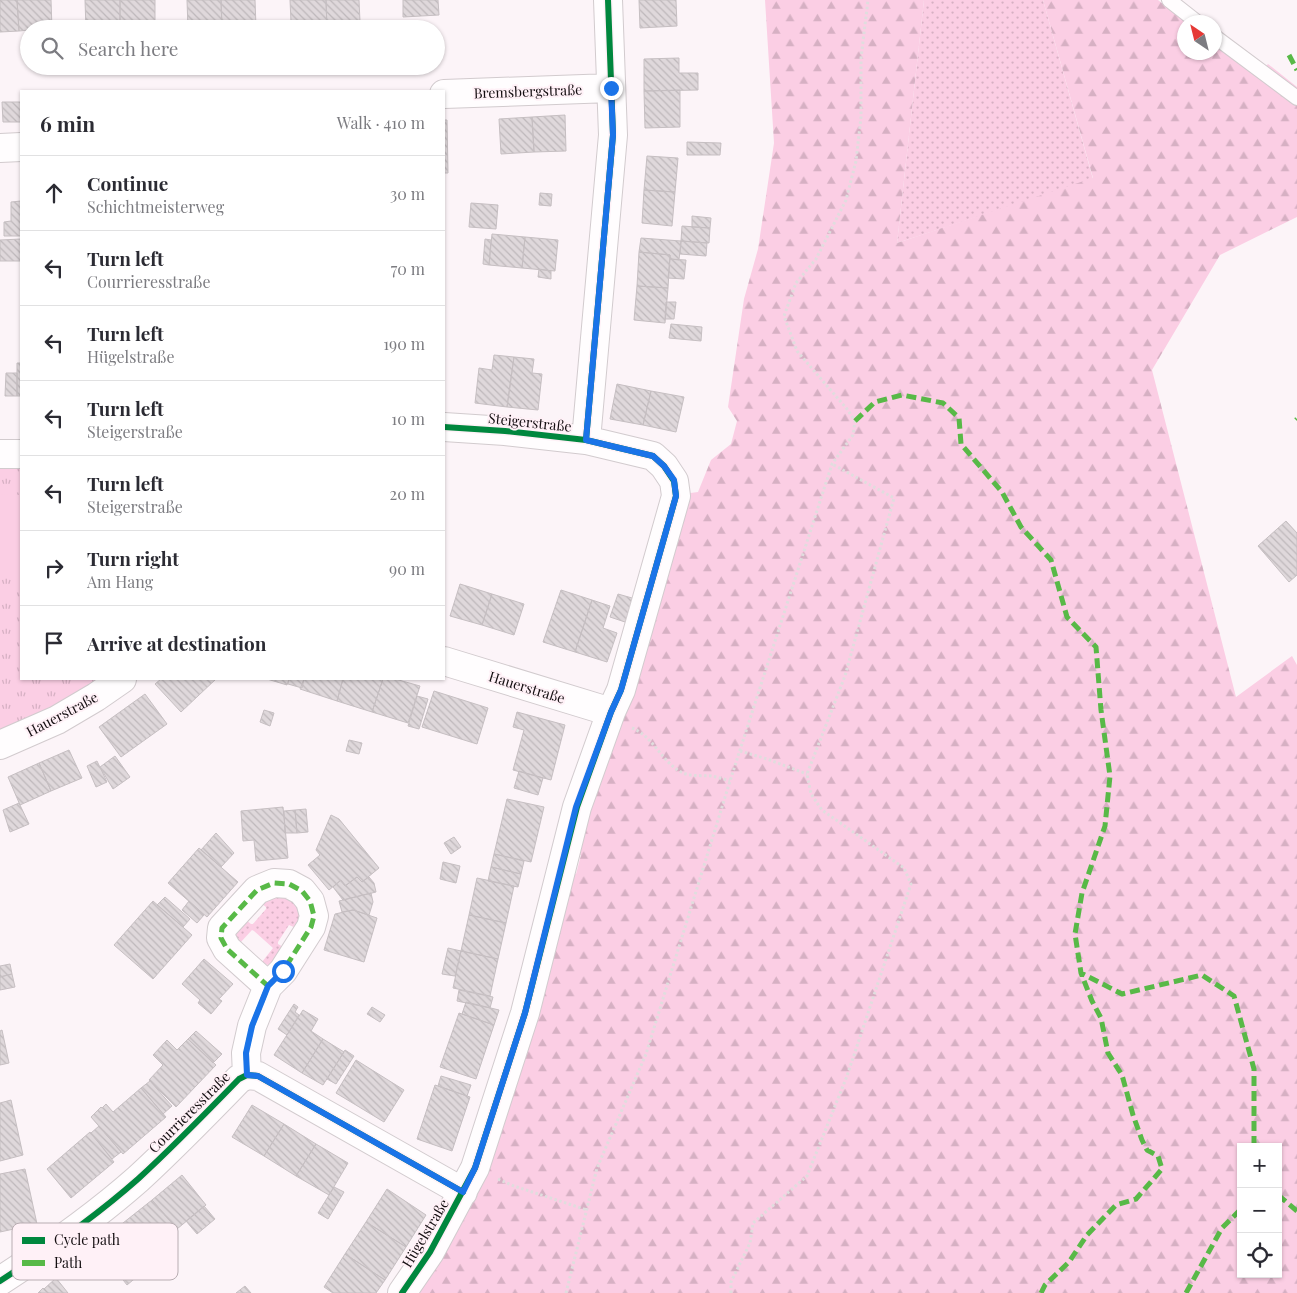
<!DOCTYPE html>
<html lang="en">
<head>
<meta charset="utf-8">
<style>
	:root { --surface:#fff; --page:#f2f2f3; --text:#2b2b33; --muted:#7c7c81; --line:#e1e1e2 }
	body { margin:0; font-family:"Playfair Display",serif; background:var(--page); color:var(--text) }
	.controls { position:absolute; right:15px; bottom:15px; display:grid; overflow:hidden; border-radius:0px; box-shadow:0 1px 4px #0004 }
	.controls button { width:45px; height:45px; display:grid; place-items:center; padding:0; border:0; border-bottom:1px solid var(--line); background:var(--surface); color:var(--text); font:25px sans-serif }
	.compass { position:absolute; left:1177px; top:15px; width:45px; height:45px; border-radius:50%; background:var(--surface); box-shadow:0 1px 4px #0004; rotate:325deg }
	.stop { position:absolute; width:15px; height:15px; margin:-11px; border:4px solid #1a73e8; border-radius:50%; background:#fff }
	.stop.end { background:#1a73e8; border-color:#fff; box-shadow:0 1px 5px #0008 }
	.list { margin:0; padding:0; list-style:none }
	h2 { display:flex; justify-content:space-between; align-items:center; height:65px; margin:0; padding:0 20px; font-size:21px }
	h2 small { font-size:16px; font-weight:400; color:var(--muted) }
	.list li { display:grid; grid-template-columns:32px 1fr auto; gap:15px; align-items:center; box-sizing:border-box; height:75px; padding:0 20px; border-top:1px solid var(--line) }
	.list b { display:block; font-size:19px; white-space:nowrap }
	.list p { margin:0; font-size:16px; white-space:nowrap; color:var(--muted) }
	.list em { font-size:16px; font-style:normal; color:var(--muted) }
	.icon { flex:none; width:28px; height:28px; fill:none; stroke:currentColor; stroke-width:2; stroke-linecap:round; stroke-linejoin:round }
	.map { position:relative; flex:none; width:1297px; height:1293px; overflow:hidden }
	.search { position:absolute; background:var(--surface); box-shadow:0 1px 4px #0004; left:20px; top:20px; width:425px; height:55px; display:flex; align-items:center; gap:12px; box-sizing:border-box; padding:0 18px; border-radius:28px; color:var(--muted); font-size:19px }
	.panel { position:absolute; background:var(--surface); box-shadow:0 1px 4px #0004; left:20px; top:90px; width:425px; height:590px; border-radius:0px }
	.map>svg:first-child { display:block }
	.grass { fill:url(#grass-dots) }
	.forest { fill:url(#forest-firs); fill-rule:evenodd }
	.park { fill:url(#park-tufts) }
	.pitch { fill:#fbcee4 }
	.building { fill:url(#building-back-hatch); stroke:#c6bfc2 }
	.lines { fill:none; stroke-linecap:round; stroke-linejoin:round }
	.service-casing { stroke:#d2cbce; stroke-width:16 }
	.minor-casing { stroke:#d2cbce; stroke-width:30 }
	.path { stroke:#e0ddde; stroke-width:3; stroke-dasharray:2.5 2.5; stroke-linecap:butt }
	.service { stroke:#fffdfe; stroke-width:14 }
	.minor { stroke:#fffdfe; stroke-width:28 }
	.quiet { stroke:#58b947; stroke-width:5; stroke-dasharray:10 5; stroke-linecap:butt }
	.cycleway-casing { stroke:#fff1f7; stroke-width:9 }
	.cycleway { stroke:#00873e; stroke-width:6 }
	.route { stroke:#1a73e8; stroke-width:6 }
	.labels { text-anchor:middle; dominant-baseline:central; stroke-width:4; stroke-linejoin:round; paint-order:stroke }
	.street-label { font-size:14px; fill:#130d10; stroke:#fff1f7 }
	.key { fill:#fff1f7; stroke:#b8adb2; stroke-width:1 }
	.key-label { font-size:14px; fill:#130d10 }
</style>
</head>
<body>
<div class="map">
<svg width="1297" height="1293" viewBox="0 0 1297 1293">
	<defs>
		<pattern id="grass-dots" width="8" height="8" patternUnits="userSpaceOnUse" patternTransform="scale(1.25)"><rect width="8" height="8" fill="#fbcee4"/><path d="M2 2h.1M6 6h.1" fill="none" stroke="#d6b0c3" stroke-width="1.8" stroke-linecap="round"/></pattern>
		<pattern id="forest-firs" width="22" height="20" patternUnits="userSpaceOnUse" patternTransform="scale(1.25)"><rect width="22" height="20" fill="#fbcee4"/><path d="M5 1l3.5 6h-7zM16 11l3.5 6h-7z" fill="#d6b0c3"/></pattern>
		<pattern id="park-tufts" width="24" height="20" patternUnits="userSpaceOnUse" patternTransform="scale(1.25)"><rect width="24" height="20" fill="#fbcee4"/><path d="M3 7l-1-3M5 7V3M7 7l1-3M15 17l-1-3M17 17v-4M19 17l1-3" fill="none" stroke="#d6b0c3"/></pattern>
		<pattern id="building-back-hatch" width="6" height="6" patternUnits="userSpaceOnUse" patternTransform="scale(1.25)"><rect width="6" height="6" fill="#dfd8db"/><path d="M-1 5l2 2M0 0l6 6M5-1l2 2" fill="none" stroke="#beb8bb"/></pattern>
	</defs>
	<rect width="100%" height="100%" fill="#fcf4f8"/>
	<path class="grass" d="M924 0H1043L1093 179 897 243Z
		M265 897H288C299 907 305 913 296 928L289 925 278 942V944L285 948 271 966 265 964 262 962 273 948 254 931 252 930 240 943 236 938 234 934 245 919 251 924H253L266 909V907L261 903Z"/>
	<path class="forest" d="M765 0H924L897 243 1093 178 1043 0H1158L1185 22 1184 52H1214L1215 45 1257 76 1268 64 1297 87V217L1220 255 1152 370 1236 697 1292 656 1297 665V1293H412L439 1252 565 872 576 874 581 855 570 852 683 494 698 492 711 460 731 444 737 421 728 407 744 299 758 249 774 143ZM1241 1147H1278V1274H1241Z"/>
	<path class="park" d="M0 459 21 460V679H100L51 709 0 732Z"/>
	<path class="pitch" d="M0 494 21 495V578H0Z"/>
	<path class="building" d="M0 0H17L19 31 0 32Z
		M17 0H51L52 29H29V30L19 31Z
		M85 0H120V29H86Z
		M120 0H155V29H120Z
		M187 0H221L222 28 188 29Z
		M221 0H255L256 27 222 28Z
		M290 0H326L327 29H304V22H291Z
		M326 0H359L360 22 345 23V29H327Z
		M403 0H438L439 15 403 17Z
		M639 0H676L677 26 640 28Z
		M184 24V29H160V25Z
		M679 58V73H698V90L644 91V59Z
		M680 90V127L645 128 644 91Z
		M2 102H21V122H3Z
		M565 115 566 151 534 152 532 117Z
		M532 117 534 152 501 154 499 119Z
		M444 120H447L448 173H444Z
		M687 142 721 143 720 155H687Z
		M647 156 678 158 675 192 644 190Z
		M644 190 675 192 672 226 642 223Z
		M540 193 552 194 551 206 539 205Z
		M21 201V236H4V222L11 221V202Z
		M471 203 498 205 496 229 469 227Z
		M692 216 711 218 710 228 692 227Z
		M682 226 710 228 709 243 681 241Z
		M492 234 525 237 522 268 489 265Z
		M525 237 558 240 555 271 522 268Z
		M641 238 681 241 679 260 670 259V255L639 252Z
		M21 239V261H0V240Z
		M485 239 491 240 489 265 483 264Z
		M681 241 707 243 706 256 680 254Z
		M639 252 670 255 668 288 637 286Z
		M670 259 686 260 684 279 668 278Z
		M539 269 551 271V279L538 277Z
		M637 286 668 288 665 323 634 320Z
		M666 302H676L674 319H665Z
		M671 324 702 327 701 341 669 338Z
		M494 355 514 357 507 407 475 403 479 368 492 370Z
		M514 357 534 359 532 373 542 374 538 410 507 407Z
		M17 363H21V396H17Z
		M6 373H17V396H5Z
		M617 384 651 391 643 425 610 419Z
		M651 391 684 397 676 432 643 425Z
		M1286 521 1297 533V575L1289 582 1258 546Z
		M460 584 492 594 482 625 450 616Z
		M561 590 592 600 575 652 543 642Z
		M492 594 524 604 514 635 482 625Z
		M618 594 639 600 631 624 610 617Z
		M592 600 610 606 603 628 617 633 607 662 575 652Z
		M161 679H216L181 712 155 684Z
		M267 679H289L287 685Z
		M289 679H304L302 688 288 684Z
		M304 679H343L337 701 300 689Z
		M343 679H383L372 712 337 701Z
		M383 679H395L420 686 408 723 372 712Z
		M434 691 488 708 477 744 422 727Z
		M145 694 167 724 121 757 99 727Z
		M417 696 428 699 419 729 408 726Z
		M264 710 274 713 270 726 260 722Z
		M517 712 565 725 551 780 513 770 524 730 513 727Z
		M349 740 362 743 359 754 346 751Z
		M69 750 82 778 51 791 39 763Z
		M115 756 130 777 113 789 100 767Z
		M97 761 107 782 96 787 87 766Z
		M39 763 51 791 20 805 8 777Z
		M519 771 543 778 538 795 514 788Z
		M507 799 544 807 531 862 494 854Z
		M19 803 29 824 10 832 3 810Z
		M283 807 288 858 256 861 254 840 243 841 241 811Z
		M306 809 308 832 297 833 295 810Z
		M295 810 297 833H285L284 811Z
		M331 815 339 819 379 868 362 882 357 877 345 886 341 880 329 890 308 865 320 855 316 850Z
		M216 833 234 853 221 867 201 850Z
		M454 837 461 847 451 854 444 843Z
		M199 848 238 882 207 917 168 883Z
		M494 854 524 861 521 874 491 867Z
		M443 862 460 866 456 883 440 879Z
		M491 867 521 874 518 887 488 881Z
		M357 877 362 882 369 877 374 883 376 892 343 900 333 887 341 880 345 886Z
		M477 878 514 886 506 923 469 915Z
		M371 893 373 902 369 915 353 910 342 912 339 901Z
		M165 897 190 919 183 927 157 905Z
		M153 901 192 935 153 979 114 945Z
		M189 901 204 915 197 923 182 910Z
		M353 910 377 918 364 962 324 950 335 914Z
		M469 915 506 923 498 959 461 951Z
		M448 948 461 951 455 976 442 974Z
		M461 951 498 959 490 996 453 988Z
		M204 959 233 984 219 999 222 1001 211 1014 198 1003 200 1000 182 984Z
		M10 964 12 974 0 977V966Z
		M12 974 15 987 0 990V977Z
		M459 990 493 997 490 1008 457 1001Z
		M466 1002 499 1010 494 1025 462 1014Z
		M294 1004 298 1007 295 1012 299 1015 287 1035 278 1029Z
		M372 1007 385 1015 380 1022 367 1014Z
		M303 1010 318 1019 311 1031 323 1039 302 1073 274 1055Z
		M459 1013 494 1025 476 1079 440 1067Z
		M2 1030 9 1063 0 1065V1031Z
		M196 1031 222 1054 213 1063 188 1039Z
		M188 1039 216 1065 176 1107 149 1080 163 1065 153 1055 167 1040 177 1050Z
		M323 1039 344 1052 323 1085 302 1073Z
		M345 1050 354 1056 336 1084 327 1079Z
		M356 1060 404 1090 384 1122 336 1093Z
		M441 1076 471 1085 467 1096 438 1086Z
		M150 1081 172 1106 163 1114 141 1088Z
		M435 1085 470 1097 452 1151 417 1139Z
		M141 1088 166 1117 123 1154 91 1117 101 1107 102 1108 106 1104 113 1112Z
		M11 1100 23 1155 0 1161V1103Z
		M252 1105 284 1124 264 1156 232 1137Z
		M284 1124 316 1144 296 1176 264 1156Z
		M99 1126 121 1152 112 1159 91 1133Z
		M90 1132 114 1162 71 1198 47 1169Z
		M316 1144 348 1163 329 1195 296 1176Z
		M25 1169 37 1224 0 1232V1174Z
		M182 1175 206 1205 177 1229 152 1200Z
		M334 1187 344 1192 328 1219 318 1213Z
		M387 1189 426 1215 406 1247 366 1222Z
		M152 1200 177 1229 148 1253 123 1223Z
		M204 1206 215 1219 197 1234 186 1221Z
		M366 1222 406 1247 385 1280 345 1254Z
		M123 1223 148 1253 119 1277 95 1247Z
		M345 1254 385 1280 376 1293H333L324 1287Z
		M143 1257 150 1266 127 1285 120 1276Z
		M56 1278 68 1293H38L43 1288 44 1289Z
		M245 1286 251 1293H236Z"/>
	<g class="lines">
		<g class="service-casing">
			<path id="service" d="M1169 0 1197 22
				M1214 36 1297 98"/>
		</g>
		<g class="minor-casing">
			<path id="minor" d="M444 94 611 88
				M0 148 21 147
				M586 440 613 135 608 0
				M0 454H21
				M444 661 611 712
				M0 745 57 720 96 697 122 679
				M247 1075 246 1053 252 1026 268 986 283 971 311 927 314 916 310 901 302 891 289 884 274 883 257 890 222 928 221 938 227 949 268 986
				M0 1281C48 1250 95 1217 138 1179 173 1147 206 1113 239 1079L247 1075 258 1076 463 1192
				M402 1293 430 1252 475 1168 525 1013 577 807 611 712 621 690 676 496 674 481 664 466 653 456 586 440 505 431 444 427"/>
		</g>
		<path class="path" d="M632 728C653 736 661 761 681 772 690 777 701 775 711 776 717 777 724 779 730 781
			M740 751 767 759 807 774
			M498 1179 514 1186 587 1210
			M566 1293 597 1168 646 1054 730 781 832 464 853 435 855 421 847 409 797 351 784 316 796 283 816 259 846 200 856 161 861 117V58L868 0
			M731 1293V1282L750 1243 753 1223 807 1176 847 1076 911 884 904 868 822 810 811 794 807 774 845 676 894 498 832 464"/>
		<use href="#service" class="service"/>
		<use href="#minor" class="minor"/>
		<path class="quiet" d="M1289 55 1297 70
			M1296 420 1297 419
			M855 421 875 402 902 395 943 403 959 418 961 444 1002 492 1021 527 1051 560 1067 617 1096 647 1101 710 1110 776 1105 826 1082 893 1075 934 1081 973 1122 994 1202 975 1234 996 1254 1069V1147
			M247 1075 246 1053 252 1026 268 986 283 971 311 927 314 916 310 901 302 891 289 884 274 883 257 890 222 928 221 938 227 949 268 986
			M1278 1195 1297 1211
			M1041 1293 1045 1285 1069 1262 1087 1235 1116 1205 1136 1199 1162 1169 1158 1156 1147 1150 1142 1140 1133 1115 1122 1075 1108 1053 1101 1018 1092 1001 1081 973
			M1186 1293 1222 1228 1241 1209"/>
		<g class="cycleway-casing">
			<path id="cycleway" d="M586 440 613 135 608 0
				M0 1281C48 1250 95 1217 138 1179 173 1147 206 1113 239 1079L247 1075 258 1076 463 1192
				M402 1293 430 1252 475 1168 525 1013 577 807 611 712 621 690 676 496 674 481 664 466 653 456 586 440 505 431 444 427"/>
		</g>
		<use href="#cycleway" class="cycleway"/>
	</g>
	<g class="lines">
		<path class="route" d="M283 971 268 986 252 1026 246 1053 247 1075 258 1076 463 1192 475 1168 525 1013 576 807 611 712 621 690 676 496 674 480 664 466 653 456 586 440 613 135 611 88"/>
	</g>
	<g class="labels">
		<g class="street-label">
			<text transform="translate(528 91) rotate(-2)">Bremsbergstraße</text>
			<text transform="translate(530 422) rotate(6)">Steigerstraße</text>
			<text transform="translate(527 687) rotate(17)">Hauerstraße</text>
			<text transform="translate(62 714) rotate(-28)">Hauerstraße</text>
			<text transform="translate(189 1112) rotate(-45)">Courrieresstraße</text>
			<text transform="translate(425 1233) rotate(-59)">Hügelstraße</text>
		</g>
	</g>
	<rect x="12" y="1223" width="166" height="57" rx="8" class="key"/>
	<rect x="22" y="1237" width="23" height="7" fill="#00873e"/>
	<rect x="22" y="1260" width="23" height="6" fill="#58b947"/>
	<g class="key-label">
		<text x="54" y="1245">Cycle path</text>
		<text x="54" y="1268">Path</text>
	</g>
</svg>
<div class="controls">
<button>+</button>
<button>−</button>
<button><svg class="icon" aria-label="locate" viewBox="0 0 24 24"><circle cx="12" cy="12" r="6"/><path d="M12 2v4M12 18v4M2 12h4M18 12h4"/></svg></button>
</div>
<svg class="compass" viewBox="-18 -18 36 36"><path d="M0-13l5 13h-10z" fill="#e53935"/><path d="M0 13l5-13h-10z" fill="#7c7c81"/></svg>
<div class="stop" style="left:283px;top:971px"></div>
<div class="stop end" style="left:611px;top:88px"></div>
<div class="search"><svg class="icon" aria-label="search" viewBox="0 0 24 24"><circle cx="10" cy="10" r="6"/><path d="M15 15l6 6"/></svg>Search here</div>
<section class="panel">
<h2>6 min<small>Walk · 410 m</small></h2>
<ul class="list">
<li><svg class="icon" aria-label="ahead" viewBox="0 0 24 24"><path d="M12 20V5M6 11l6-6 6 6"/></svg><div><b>Continue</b><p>Schichtmeisterweg</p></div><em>30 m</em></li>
<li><svg class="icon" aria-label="left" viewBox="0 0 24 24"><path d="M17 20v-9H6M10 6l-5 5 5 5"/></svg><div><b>Turn left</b><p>Courrieresstraße</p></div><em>70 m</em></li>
<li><svg class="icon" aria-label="left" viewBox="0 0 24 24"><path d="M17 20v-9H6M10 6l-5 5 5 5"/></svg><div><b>Turn left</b><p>Hügelstraße</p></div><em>190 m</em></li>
<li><svg class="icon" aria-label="left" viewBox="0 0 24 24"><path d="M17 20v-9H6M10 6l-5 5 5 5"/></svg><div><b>Turn left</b><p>Steigerstraße</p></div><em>10 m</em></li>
<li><svg class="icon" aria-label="left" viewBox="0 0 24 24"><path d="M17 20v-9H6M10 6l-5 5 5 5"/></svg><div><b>Turn left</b><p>Steigerstraße</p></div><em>20 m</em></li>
<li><svg class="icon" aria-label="right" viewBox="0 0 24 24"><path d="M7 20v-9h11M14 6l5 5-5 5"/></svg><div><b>Turn right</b><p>Am Hang</p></div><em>90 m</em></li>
<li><svg class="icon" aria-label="arrive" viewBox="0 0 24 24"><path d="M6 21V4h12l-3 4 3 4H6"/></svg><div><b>Arrive at destination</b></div></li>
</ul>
</section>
</div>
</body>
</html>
